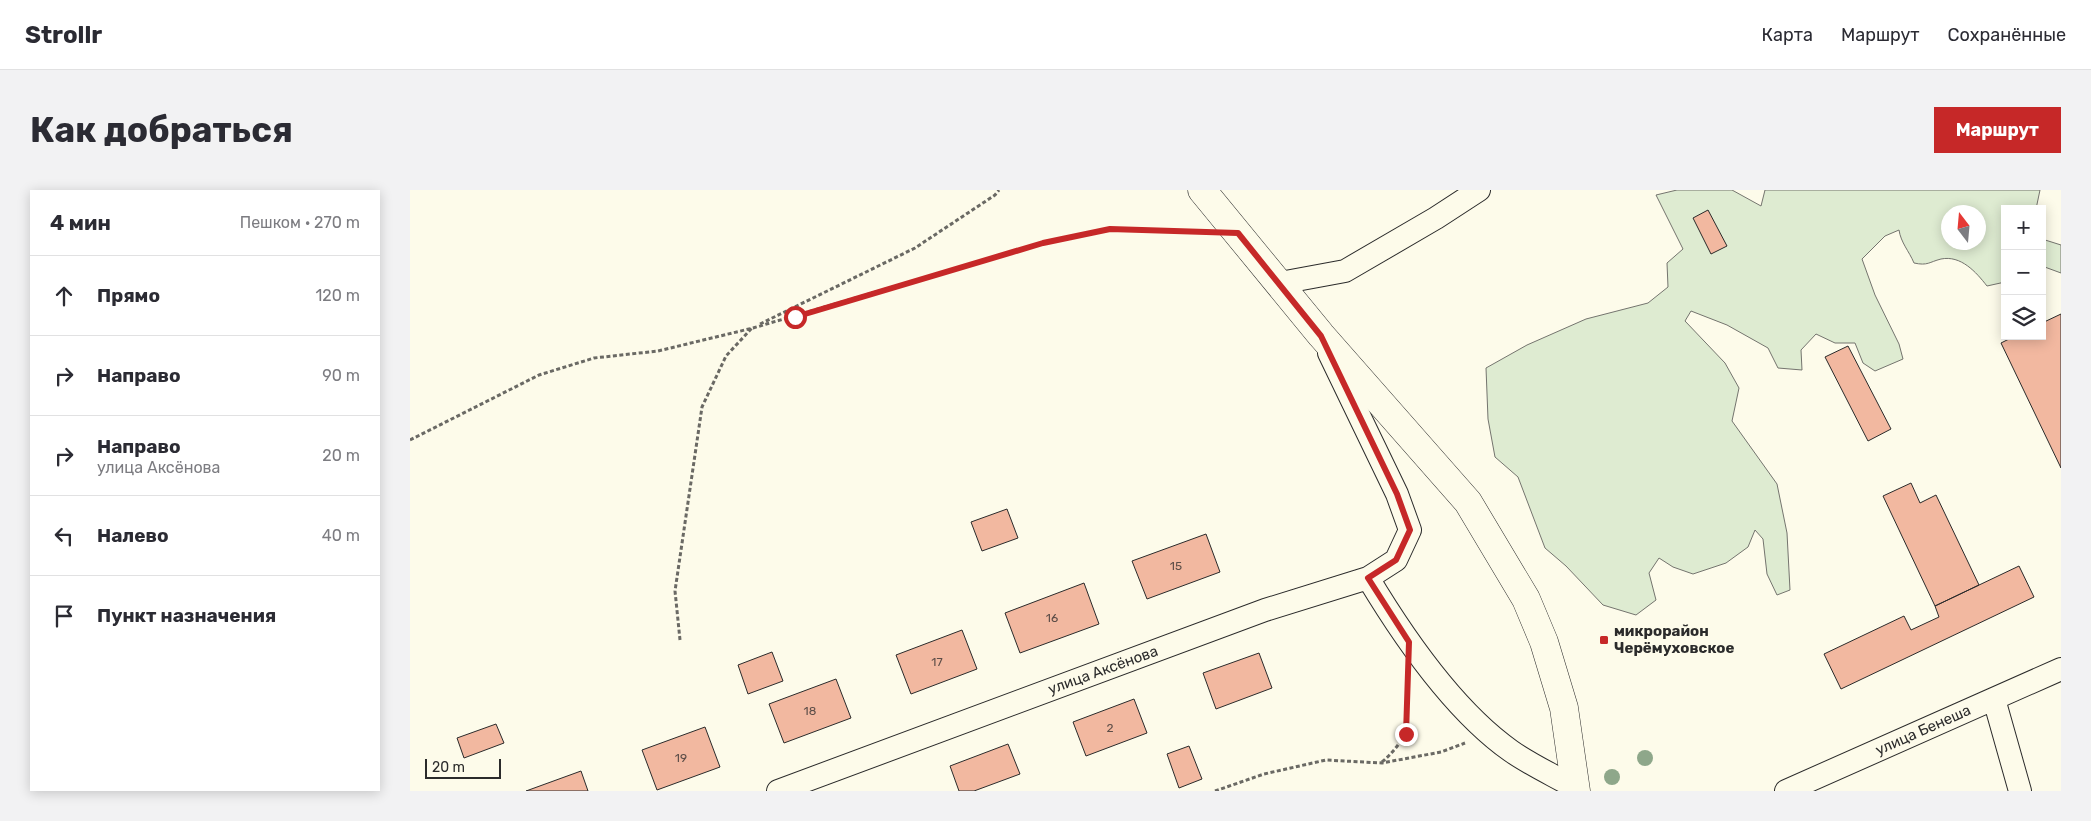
<!DOCTYPE html>
<html lang="ru">
<head>
<meta charset="utf-8">
<style>
	:root { --surface:#fff; --page:#f2f2f3; --text:#2b2b33; --muted:#7c7c81; --line:#e1e1e2; --accent:#c62828 }
	body { margin:0; font-family:Rubik,sans-serif; background:var(--page); color:var(--text) }
	.controls { position:absolute; right:15px; top:15px; display:grid; overflow:hidden; border-radius:0px; box-shadow:0 2px 12px #0003 }
	.controls button { width:45px; height:45px; display:grid; place-items:center; padding:0; border:0; border-bottom:1px solid var(--line); background:var(--surface); color:var(--text); font:25px sans-serif }
	.compass { position:absolute; left:1531px; top:15px; width:45px; height:45px; border-radius:50%; background:var(--surface); box-shadow:0 2px 12px #0003; rotate:344deg }
	.scale { position:absolute; left:15px; bottom:12px; width:76px; box-sizing:border-box; padding-left:5px; border:2px solid #2b2b2b; border-top:0; font-size:14px; line-height:18px; white-space:nowrap; color:#2b2b2b; -webkit-text-stroke:4px #fdfbea; paint-order:stroke }
	.stop { position:absolute; width:15px; height:15px; margin:-11px; border:4px solid #c62828; border-radius:50%; background:#fff }
	.stop.end { background:#c62828; border-color:#fff; box-shadow:0 1px 5px #0008 }
	.list { margin:0; padding:0; list-style:none }
	h2 { display:flex; justify-content:space-between; align-items:center; height:65px; margin:0; padding:0 20px; font-size:21px }
	h2 small { font-size:16px; font-weight:400; color:var(--muted) }
	.list li { display:grid; grid-template-columns:32px 1fr auto; gap:15px; align-items:center; box-sizing:border-box; height:80px; padding:0 20px; border-top:1px solid var(--line) }
	.list b { display:block; font-size:19px; white-space:nowrap }
	.list p { margin:0; font-size:16px; white-space:nowrap; color:var(--muted) }
	.list em { font-size:16px; font-style:normal; color:var(--muted) }
	.icon { flex:none; width:28px; height:28px; fill:none; stroke:currentColor; stroke-width:2; stroke-linecap:round; stroke-linejoin:round }
	.map { position:relative; flex:none; width:1651px; height:601px; overflow:hidden; border-radius:0px }
	header { display:flex; align-items:center; gap:30px; box-sizing:border-box; height:70px; padding:0 25px; background:var(--surface); border-bottom:1px solid var(--line) }
	header strong { font-size:24px }
	nav { display:flex; gap:28px; margin-inline-start:auto; font-size:18px }
	.intro { display:flex; align-items:center; justify-content:space-between; box-sizing:border-box; height:120px; padding:0 30px }
	h1 { margin:0; font-size:35px }
	.button { padding:12px 22px; border-radius:0px; background:var(--accent); color:#fff; font-size:18px; font-weight:700 }
	main { display:flex; gap:30px; padding:0 30px }
	aside { flex:1; background:var(--surface); border-radius:0px; box-shadow:0 2px 12px #0003 }
	.map>svg:first-child { display:block }
	.green { fill:#deebd1; stroke:#74746e; fill-rule:evenodd }
	.building { fill:#f2b8a0; stroke:#2b2b2b }
	.lines { fill:none; stroke-linecap:round; stroke-linejoin:round }
	.street-casing { stroke:#2b2b2b; stroke-width:24 }
	.secondary-casing { stroke:#2b2b2b; stroke-width:29 }
	.path { stroke:#6a6964; stroke-width:3; stroke-dasharray:4 2.5; stroke-linecap:butt }
	.street { stroke:#fdfbea; stroke-width:22 }
	.secondary { stroke:#fdfbea; stroke-width:28 }
	.tree { fill:#8ea78a }
	.route { stroke:#c62828; stroke-width:6 }
	.poi-dot { fill:#c62828; stroke:#fdfbea; stroke-width:2 }
	.labels { text-anchor:middle; dominant-baseline:central; stroke-width:4; stroke-linejoin:round; paint-order:stroke }
	.number-label { font-size:12px; fill:#5d4e48 }
	.poi-label { font-size:15px; font-weight:bold; fill:#2b2b2b; stroke:#fdfbea; text-anchor:start }
	.street-label { font-size:15px; fill:#2b2b2b; stroke:#fdfbea }
</style>
</head>
<body>
<header>
<strong>Strollr</strong>
<nav><a>Карта</a><a>Маршрут</a><a>Сохранённые</a></nav>
</header>
<div class="intro"><h1>Как добраться</h1><a class="button">Маршрут</a></div>
<main>
<aside>
<h2>4 мин<small>Пешком · 270 m</small></h2>
<ul class="list">
<li><svg class="icon" aria-label="ahead" viewBox="0 0 24 24"><path d="M12 20V5M6 11l6-6 6 6"/></svg><div><b>Прямо</b></div><em>120 m</em></li>
<li><svg class="icon" aria-label="right" viewBox="0 0 24 24"><path d="M7 20v-9h11M14 6l5 5-5 5"/></svg><div><b>Направо</b></div><em>90 m</em></li>
<li><svg class="icon" aria-label="right" viewBox="0 0 24 24"><path d="M7 20v-9h11M14 6l5 5-5 5"/></svg><div><b>Направо</b><p>улица Аксёнова</p></div><em>20 m</em></li>
<li><svg class="icon" aria-label="left" viewBox="0 0 24 24"><path d="M17 20v-9H6M10 6l-5 5 5 5"/></svg><div><b>Налево</b></div><em>40 m</em></li>
<li><svg class="icon" aria-label="arrive" viewBox="0 0 24 24"><path d="M6 21V4h12l-3 4 3 4H6"/></svg><div><b>Пункт назначения</b></div></li>
</ul>
</aside>
<div class="map">
<svg width="1651" height="601" viewBox="0 0 1651 601">
	<rect width="100%" height="100%" fill="#fdfbea"/>
	<path class="green" d="M1267 0H1322L1351 16 1355 0H1630L1626 19H1595V92L1577 96C1566 82 1551 65 1531 69 1519 72 1518 76 1504 73 1499 61 1491 53 1489 40L1475 46 1452 69 1465 105 1489 154 1493 169 1465 181 1453 173 1445 153H1425L1406 144 1391 160 1392 180 1368 178 1358 158 1317 135 1281 121 1275 131 1315 173 1329 198 1322 231 1367 294 1377 343 1380 400 1367 405 1357 384 1353 349 1345 340 1338 357 1316 373 1283 384 1263 377 1249 368 1239 383 1246 410 1226 425 1193 415 1156 376 1135 358 1108 287 1085 267 1078 229 1076 178 1117 155 1176 129 1238 113 1258 97 1257 73 1273 59 1246 5ZM1538 22H1568V52H1538Z
		M1632 49 1651 55V83L1632 76Z"/>
	<path class="building" d="M1298 20 1317 56 1301 64 1283 28Z
		M1651 124V278L1591 153 1605 146H1632V133Z
		M1438 156 1481 239 1458 251 1415 167Z
		M1501 293 1510 313 1526 305 1569 395 1525 416 1473 306Z
		M597 319 608 348 572 361 561 332Z
		M796 344 810 382 737 409 722 371Z
		M1609 376 1624 407 1431 499 1414 464 1494 426 1501 440 1529 427 1525 416Z
		M674 393 689 434 610 463 595 423Z
		M552 440 567 479 501 504 486 465Z
		M362 462 373 491 338 504 328 475Z
		M849 463 862 498 806 519 793 483Z
		M426 489 441 528 374 553 359 514Z
		M724 509 737 543 676 566 663 532Z
		M86 534 94 553 54 568 47 548Z
		M295 537 310 577 247 600 232 560Z
		M598 554 610 584 564 601H549L540 576Z
		M779 556 792 589 769 598 757 564Z
		M171 581 178 601H116Z"/>
	<g class="lines">
		<g class="street-casing">
			<path id="street" d="M870 93 935 81 1026 28 1069 0
				M958 388C994 448 1043 520 1101 561 1121 575 1143 585 1164 597
				M1584 509 1610 601
				M368 601 855 420 958 388 986 370 1000 340 987 304 919 163
				M1376 601 1651 479"/>
		</g>
		<g class="secondary-casing">
			<path id="secondary" d="M792 0 911 145 1058 312 1116 409 1134 452 1154 518 1166 601"/>
		</g>
		<path class="path" d="M350 134 505 58 585 5 589 0
			M0 250 129 185 184 168 248 161 343 138 633 53 700 39 792 42
			M270 450 265 401 292 217 316 166 342 138
			M972 572C1005 543 995 530 997 490
			M805 601 854 584 916 570 972 573 1031 562 1055 553"/>
		<use href="#street" class="street"/>
		<use href="#secondary" class="secondary"/>
	</g>
	<g class="tree">
		<circle cx="1235" cy="568" r="8"/>
		<circle cx="1202" cy="587" r="8"/>
	</g>
	<g class="lines">
		<path class="route" d="M385 127 633 53 700 39 828 43 911 146 987 304 1000 340 986 370 958 388 999 452 996 544"/>
	</g>
	<rect class="poi-dot" x="1189" y="445" width="10" height="10" rx="2.5"/>
	<g class="labels">
		<g class="number-label">
			<text x="766" y="376">15</text>
			<text x="642" y="428">16</text>
			<text x="527" y="472">17</text>
			<text x="400" y="521">18</text>
			<text x="700" y="538">2</text>
			<text x="271" y="568">19</text>
		</g>
		<g class="poi-label">
			<text x="1204" y="441">микрорайон<tspan x="1204" dy="17">Черёмуховское</tspan></text>
		</g>
		<g class="street-label">
			<text transform="translate(693 480) rotate(-20)">улица Аксёнова</text>
			<text transform="translate(1513 540) rotate(-24)">улица Бенеша</text>
		</g>
	</g>
</svg>
<div class="controls">
<button>+</button>
<button>−</button>
<button><svg class="icon" aria-label="layers" viewBox="0 0 24 24"><path d="M12 4l9 5-9 5-9-5zM3 14l9 5 9-5"/></svg></button>
</div>
<svg class="compass" viewBox="-18 -18 36 36"><path d="M0-13l5 13h-10z" fill="#e53935"/><path d="M0 13l5-13h-10z" fill="#7c7c81"/></svg>
<div class="scale">20 m</div>
<div class="stop" style="left:385px;top:127px"></div>
<div class="stop end" style="left:996px;top:544px"></div>
</div>
</main>
</body>
</html>
